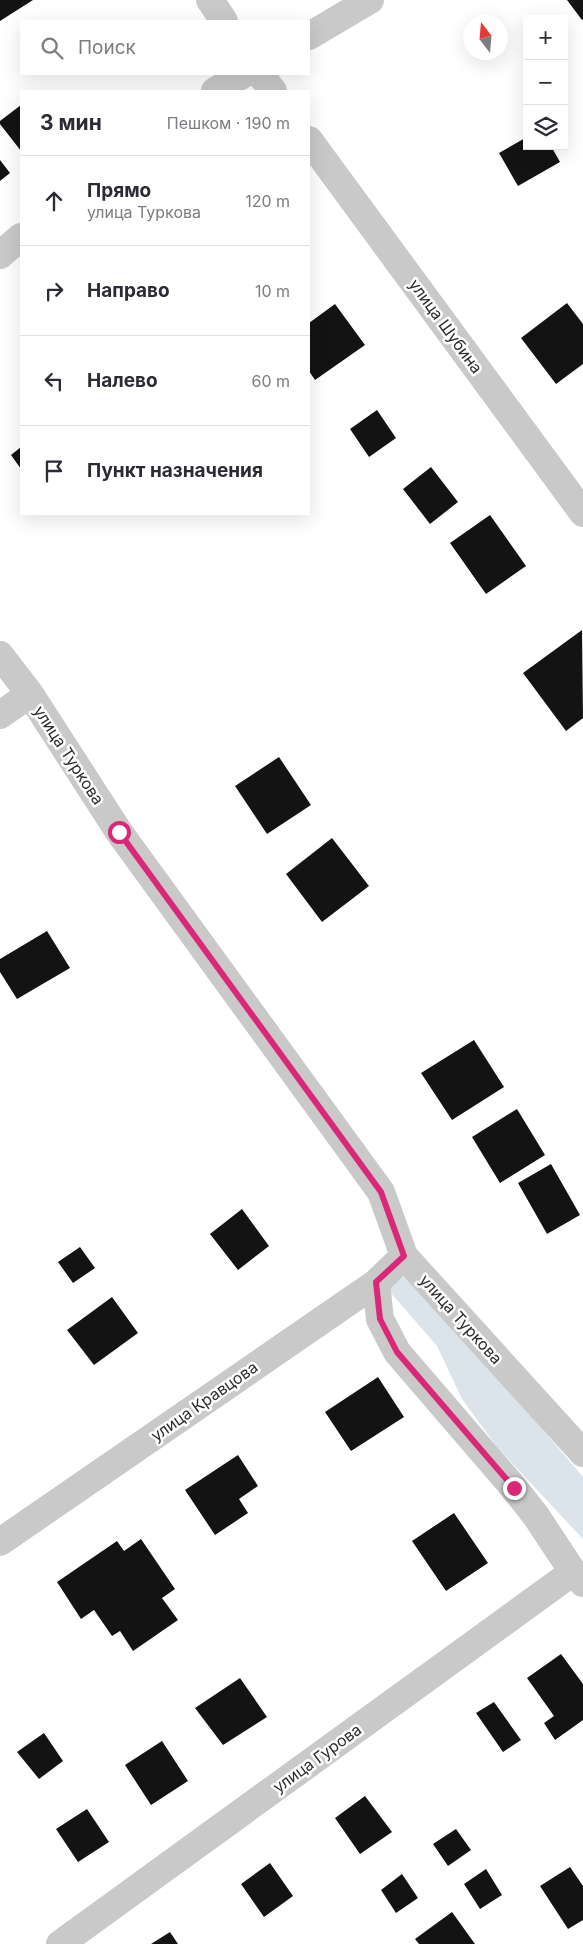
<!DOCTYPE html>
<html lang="ru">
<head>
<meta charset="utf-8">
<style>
	:root { --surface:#fff; --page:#f7f7f7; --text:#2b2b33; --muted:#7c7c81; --line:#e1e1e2 }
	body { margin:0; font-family:Inter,sans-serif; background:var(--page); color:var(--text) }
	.controls { position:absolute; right:15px; top:15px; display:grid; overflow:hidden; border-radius:0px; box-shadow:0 5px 20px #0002 }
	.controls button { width:45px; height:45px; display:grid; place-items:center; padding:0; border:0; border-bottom:1px solid var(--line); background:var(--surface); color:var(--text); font:25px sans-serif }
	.compass { position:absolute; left:463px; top:15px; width:45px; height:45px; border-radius:50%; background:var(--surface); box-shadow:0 5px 20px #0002; rotate:344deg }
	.stop { position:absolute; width:15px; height:15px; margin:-11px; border:4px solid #db2777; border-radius:50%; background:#fff }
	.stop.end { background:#db2777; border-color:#fff; box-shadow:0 1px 5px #0008 }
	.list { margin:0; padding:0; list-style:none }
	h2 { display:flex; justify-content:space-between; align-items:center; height:65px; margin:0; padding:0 20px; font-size:21px }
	h2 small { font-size:16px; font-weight:400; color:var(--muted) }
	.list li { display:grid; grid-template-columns:32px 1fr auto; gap:15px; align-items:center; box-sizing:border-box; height:90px; padding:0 20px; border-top:1px solid var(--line) }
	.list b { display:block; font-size:19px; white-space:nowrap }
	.list p { margin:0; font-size:16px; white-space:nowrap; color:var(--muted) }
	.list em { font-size:16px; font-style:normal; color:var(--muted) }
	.icon { flex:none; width:28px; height:28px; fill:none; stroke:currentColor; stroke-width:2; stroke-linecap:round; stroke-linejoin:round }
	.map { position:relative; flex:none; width:583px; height:1944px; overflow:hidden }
	.search { position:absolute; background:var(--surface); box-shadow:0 5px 20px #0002; left:20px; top:20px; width:290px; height:55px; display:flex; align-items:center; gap:12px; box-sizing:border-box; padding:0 18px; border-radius:0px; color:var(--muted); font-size:19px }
	.panel { position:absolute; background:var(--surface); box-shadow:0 5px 20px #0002; left:20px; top:90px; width:290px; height:425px; border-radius:0px }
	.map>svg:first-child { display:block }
	.green { fill:#dae4ea }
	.building { fill:#131313 }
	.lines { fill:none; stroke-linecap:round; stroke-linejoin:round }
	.minor { stroke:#c9c9c9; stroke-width:28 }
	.route { stroke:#db2777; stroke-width:6 }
	.labels { text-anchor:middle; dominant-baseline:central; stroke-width:5; stroke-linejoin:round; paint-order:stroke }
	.street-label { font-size:16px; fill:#2c2c2c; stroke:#fff }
</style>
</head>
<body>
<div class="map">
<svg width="583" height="1944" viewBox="0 0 583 1944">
	<rect width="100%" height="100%" fill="#fff"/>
	<path class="green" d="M404 1277 436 1304 583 1477V1539L497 1447 462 1399 437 1346 382 1283Z"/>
	<path class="building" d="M0 0H33L0 21Z
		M567 0H583V19L582 20Z
		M21 105V151L0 124V121Z
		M527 137V146H551L560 162 518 186 499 153Z
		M0 160 10 173 0 181Z
		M567 303 583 324V364L556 384 521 338Z
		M335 304 365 345 315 380 309 371V323Z
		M377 410 396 438 369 457 350 429Z
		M21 447V469L11 455Z
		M431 467 458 502 430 524 403 489Z
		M490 515 526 566 486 594 450 543Z
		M582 630 583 718 566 731 523 673Z
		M279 757 311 805 267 834 235 786Z
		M332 838 369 886 322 922 286 874Z
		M47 931 70 968 17 999 0 972V959Z
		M474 1040 504 1087 452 1120 421 1073Z
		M517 1109 545 1155 500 1183 472 1137Z
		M551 1164 580 1215 547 1234 518 1183Z
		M242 1209 269 1246 238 1270 210 1234Z
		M80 1247 95 1268 73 1283 58 1262Z
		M112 1297 138 1333 94 1365 67 1330Z
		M378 1377 404 1417 351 1451 325 1412Z
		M238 1455 258 1486 239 1499 248 1513 215 1535 185 1490Z
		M454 1513 488 1563 446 1591 412 1541Z
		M141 1539 175 1589 162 1598 178 1620 133 1651 120 1631 112 1636 94 1610 81 1619 57 1582 117 1541 124 1551Z
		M561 1654 583 1684V1720L555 1740 544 1723 554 1716 527 1678Z
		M240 1678 267 1717 223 1745 195 1708Z
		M494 1702 521 1740 503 1752 476 1713Z
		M44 1733 63 1761 39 1779 17 1752Z
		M162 1741 188 1781 151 1805 125 1765Z
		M365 1796 392 1832 360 1854 335 1818Z
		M87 1809 109 1842 78 1862 56 1829Z
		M456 1829 471 1850 448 1866 433 1844Z
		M270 1863 293 1896 264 1917 241 1884Z
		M570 1867 583 1886V1920L568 1929 540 1886Z
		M486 1869 502 1895 480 1909 464 1884Z
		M402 1874 418 1898 396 1913 381 1890Z
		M452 1912 475 1944H419L415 1939Z
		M170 1932 178 1944H151Z"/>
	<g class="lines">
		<path class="minor" d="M210 0 224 21
			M309 36 370 0
			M260 74 273 91
			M215 91 244 74
			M309 140 583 513
			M0 255 21 237
			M0 655 30 694 119 832 381 1192 404 1256 583 1453
			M0 715 30 694
			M376 1283 380 1319 397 1352 514 1488 536 1516 573 1572 583 1583
			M0 1542 376 1283 404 1256
			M60 1944 573 1572"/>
	</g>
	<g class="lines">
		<path class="route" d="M119 832 381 1192 404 1256 376 1282 380 1319 397 1352 514 1488"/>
	</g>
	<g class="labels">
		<g class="street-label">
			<text transform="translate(446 326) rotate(54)">улица Шубина</text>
			<text transform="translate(69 755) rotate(57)">улица Туркова</text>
			<text transform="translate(461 1319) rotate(48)">улица Туркова</text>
			<text transform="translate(204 1401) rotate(-35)">улица Кравцова</text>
			<text transform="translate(317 1758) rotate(-36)">улица Гурова</text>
		</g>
	</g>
</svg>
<div class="controls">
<button>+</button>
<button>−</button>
<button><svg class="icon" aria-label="layers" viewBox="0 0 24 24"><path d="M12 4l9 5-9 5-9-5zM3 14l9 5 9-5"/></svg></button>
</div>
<svg class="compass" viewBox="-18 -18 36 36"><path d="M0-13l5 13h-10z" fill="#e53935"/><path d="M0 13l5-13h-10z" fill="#7c7c81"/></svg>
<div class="stop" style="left:119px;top:832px"></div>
<div class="stop end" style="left:514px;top:1488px"></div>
<div class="search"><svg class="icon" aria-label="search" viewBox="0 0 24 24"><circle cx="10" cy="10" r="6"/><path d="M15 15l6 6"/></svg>Поиск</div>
<section class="panel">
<h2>3 мин<small>Пешком · 190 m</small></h2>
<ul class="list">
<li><svg class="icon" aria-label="ahead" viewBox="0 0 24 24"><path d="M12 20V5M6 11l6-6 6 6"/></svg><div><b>Прямо</b><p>улица Туркова</p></div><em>120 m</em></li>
<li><svg class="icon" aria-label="right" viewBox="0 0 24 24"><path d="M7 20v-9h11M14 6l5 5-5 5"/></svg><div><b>Направо</b></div><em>10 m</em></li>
<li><svg class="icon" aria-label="left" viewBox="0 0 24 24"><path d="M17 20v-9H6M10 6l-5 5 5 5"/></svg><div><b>Налево</b></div><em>60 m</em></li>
<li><svg class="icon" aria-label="arrive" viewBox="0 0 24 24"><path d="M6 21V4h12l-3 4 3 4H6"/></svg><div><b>Пункт назначения</b></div></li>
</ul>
</section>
</div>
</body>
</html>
